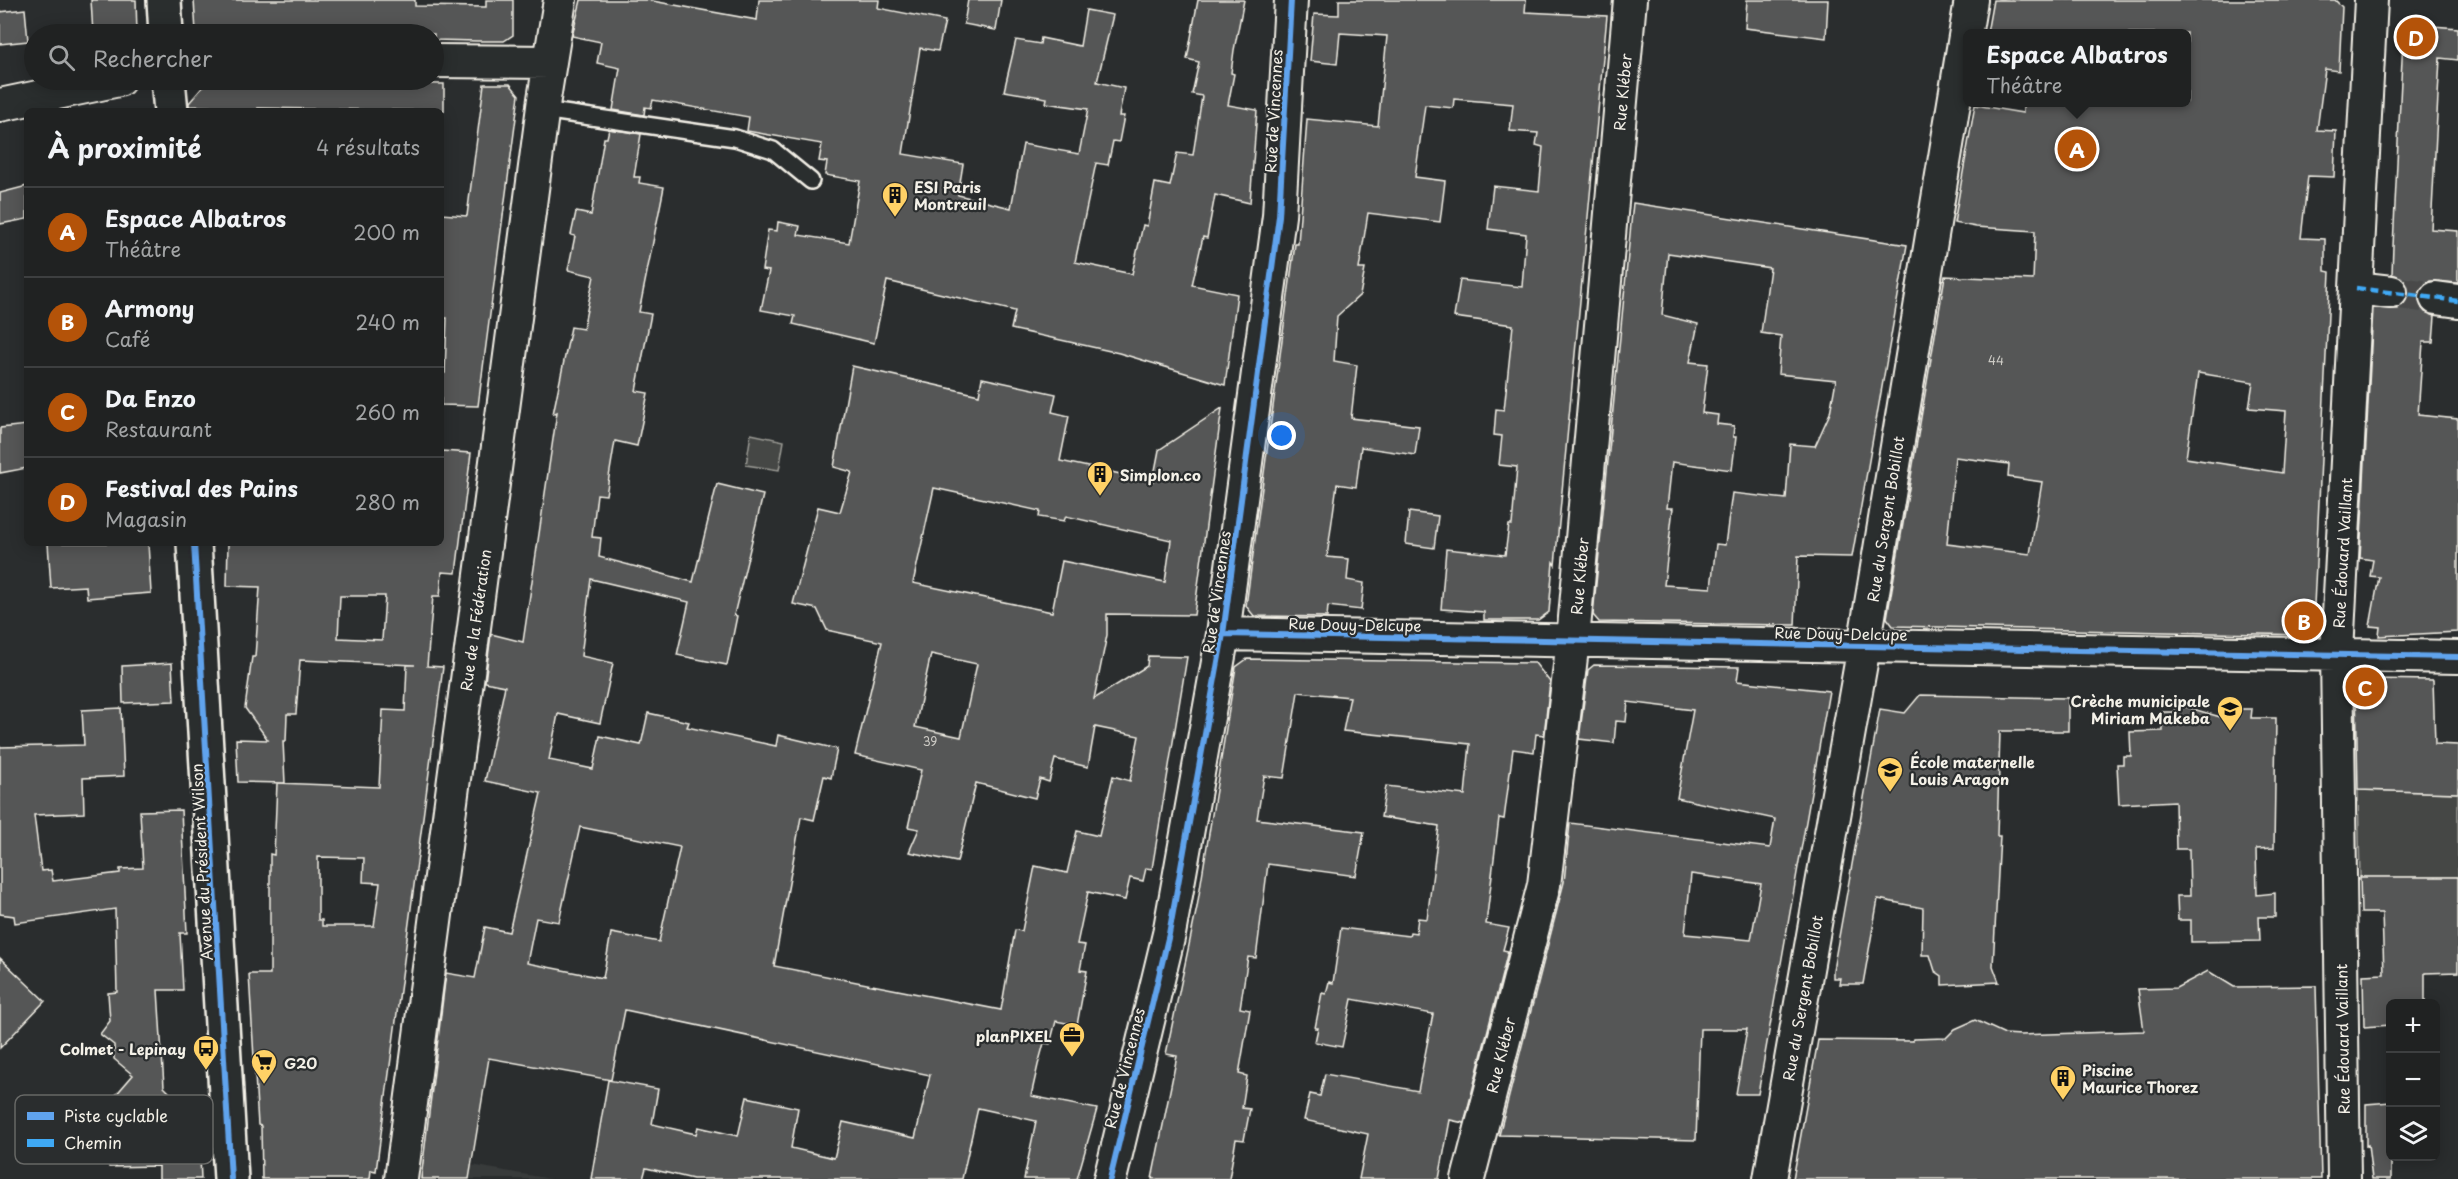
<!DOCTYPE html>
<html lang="fr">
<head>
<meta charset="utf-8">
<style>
	:root { --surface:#202222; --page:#2d2f2f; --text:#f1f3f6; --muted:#a2a4a5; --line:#3d3f40; --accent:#b45309 }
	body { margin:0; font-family:"Playpen Sans",sans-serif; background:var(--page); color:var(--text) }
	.controls { position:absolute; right:18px; bottom:18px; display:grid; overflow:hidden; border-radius:9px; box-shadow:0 3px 15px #0003 }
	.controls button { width:54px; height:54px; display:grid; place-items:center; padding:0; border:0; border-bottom:2px solid var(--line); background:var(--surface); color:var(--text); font:30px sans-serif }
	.you { position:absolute; left:1282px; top:436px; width:21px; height:21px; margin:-15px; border:4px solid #fff; border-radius:50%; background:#1a73e8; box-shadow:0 0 0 9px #1a73e833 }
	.badge { display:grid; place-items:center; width:39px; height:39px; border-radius:50%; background:var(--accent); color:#fff; font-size:20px; font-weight:700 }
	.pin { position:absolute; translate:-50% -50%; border:3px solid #fff; box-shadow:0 2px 6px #0006 }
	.popup { position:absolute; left:1963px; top:29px; width:228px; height:78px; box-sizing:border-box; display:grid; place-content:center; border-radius:9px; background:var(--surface); filter:drop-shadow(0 2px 4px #0005); font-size:20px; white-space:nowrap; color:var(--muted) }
	.popup b { font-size:22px; color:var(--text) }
	.popup::after { content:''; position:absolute; left:50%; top:100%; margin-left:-12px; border:12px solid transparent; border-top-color:var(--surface) }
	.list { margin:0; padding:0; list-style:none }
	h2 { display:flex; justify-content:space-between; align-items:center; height:78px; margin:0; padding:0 24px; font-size:26px }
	h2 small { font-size:20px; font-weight:400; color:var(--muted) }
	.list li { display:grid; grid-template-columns:39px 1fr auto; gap:18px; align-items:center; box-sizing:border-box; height:90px; padding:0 24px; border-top:2px solid var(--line) }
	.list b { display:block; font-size:22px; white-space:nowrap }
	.list p { margin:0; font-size:20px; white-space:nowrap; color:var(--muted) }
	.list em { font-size:20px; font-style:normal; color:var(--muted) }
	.icon { flex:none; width:33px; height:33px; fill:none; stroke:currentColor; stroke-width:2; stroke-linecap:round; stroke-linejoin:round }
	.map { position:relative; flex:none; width:2458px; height:1179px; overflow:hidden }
	.search { position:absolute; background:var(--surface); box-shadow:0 3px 15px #0003; left:24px; top:24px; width:420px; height:66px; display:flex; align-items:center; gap:15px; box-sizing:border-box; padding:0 21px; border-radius:33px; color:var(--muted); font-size:22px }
	.panel { position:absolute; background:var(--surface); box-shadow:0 3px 15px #0003; left:24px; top:108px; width:420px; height:438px; border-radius:9px }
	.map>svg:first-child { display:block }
	.built { fill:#373a3a }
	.green { fill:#444645; stroke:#9c9c96; stroke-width:1.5 }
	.building { fill:#555756; stroke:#f4f1e8; stroke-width:1.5; fill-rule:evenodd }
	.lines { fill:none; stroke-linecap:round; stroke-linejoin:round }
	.street-tunnel { stroke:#484a4a; stroke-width:32; stroke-dasharray:32 16; stroke-linecap:butt }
	.lane-casing { stroke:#f4f1e8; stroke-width:20 }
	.street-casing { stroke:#f4f1e8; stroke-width:36 }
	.secondary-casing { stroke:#f4f1e8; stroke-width:38 }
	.lane { stroke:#2a2d2e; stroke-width:15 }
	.street { stroke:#2a2d2e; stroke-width:32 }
	.secondary { stroke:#2a2d2e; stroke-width:33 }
	.quiet { stroke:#3fa9f5; stroke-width:4.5; stroke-dasharray:9 4.5; stroke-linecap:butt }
	.cycleway-casing { stroke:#2a2d2e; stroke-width:10 }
	.cycleway { stroke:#60a3ed; stroke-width:6 }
	.labels { text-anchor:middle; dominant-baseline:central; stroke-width:4.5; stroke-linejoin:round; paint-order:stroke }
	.number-label { font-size:12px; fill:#cccac4 }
	.street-label { font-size:15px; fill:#f4f1e8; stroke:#2a2d2e }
	.poi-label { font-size:15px; font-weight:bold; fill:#f4f1e8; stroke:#2a2d2e; text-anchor:start }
	.key { fill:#2a2d2e; stroke:#676866; stroke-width:1.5 }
	.key-label { font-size:16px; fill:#f4f1e8 }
</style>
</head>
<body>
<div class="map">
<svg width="2458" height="1179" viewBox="0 0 2458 1179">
	<rect width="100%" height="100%" fill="#2a2d2e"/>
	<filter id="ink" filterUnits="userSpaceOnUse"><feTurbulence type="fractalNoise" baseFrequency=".0167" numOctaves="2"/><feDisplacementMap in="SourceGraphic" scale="12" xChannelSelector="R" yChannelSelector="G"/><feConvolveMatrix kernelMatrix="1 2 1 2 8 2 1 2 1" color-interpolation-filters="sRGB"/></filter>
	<g filter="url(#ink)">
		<path class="built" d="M421 1156 551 1179H418Z"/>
		<path class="green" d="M751 434 784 441 779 470 746 465Z
			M2358 790 2458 793V877H2360Z"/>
		<path class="building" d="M91 0H136L137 34H93Z
			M194 0H415V6L486 7V0H513V35L504 41H477L434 40V34L196 32Z
			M581 0H647L757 20 759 0H879L878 8 945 21 938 51 920 48 903 154 963 164 958 195 1011 208 1023 144 1079 154 1088 109 1046 103 1047 98 1004 91 1016 40 1040 44 1041 38 1080 46 1086 10 1113 15 1097 82 1124 88 1119 116H1124L1119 142 1113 141 1108 165 1096 163 1075 262 1132 274 1143 225 1147 226 1155 183 1170 186 1177 153 1193 155 1202 96 1192 94 1199 62 1187 59 1198 0H1244L1234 50 1231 73 1234 74 1228 105 1257 110 1250 203 1215 195 1207 238 1203 237 1192 285 1237 294 1225 385 1119 353 1011 329 1015 311 887 281 874 343 793 324 795 316 761 310 769 271 762 270 768 230 777 231 778 222 800 226 798 235 849 243 860 181 825 175 827 162 819 161 822 144 747 131 749 117 653 100 651 108 645 107 644 115 613 110 620 68 597 63 601 42 572 36Z
			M968 0H1001L996 30 964 24Z
			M1339 0H1526L1525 12 1607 16 1555 565 1553 562 1549 612 1538 620H1484V612L1441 609 1446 549 1505 555 1509 525H1512L1517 467 1499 465 1502 436 1494 435 1496 409 1504 410 1513 325 1454 317 1460 280 1522 287 1526 234 1488 229 1493 186 1539 191 1543 147 1536 145 1538 133 1510 131 1513 104 1454 99 1453 108 1425 105 1415 177 1445 181 1440 222 1368 213 1359 269H1365L1360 295 1337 316 1334 361 1357 365 1351 418 1419 426 1415 455 1361 447 1356 487 1337 484 1327 557 1349 559 1347 580 1364 583 1361 610 1328 606 1327 617 1254 616 1246 606 1295 244H1298L1307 119 1378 126 1387 36 1340 33 1337 64 1310 61 1314 14 1339 15Z
			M1747 0H1828L1826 38 1745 28Z
			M1993 0H2335L2342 7 2339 71 2325 69 2317 130 2336 131 2334 177 2308 176 2301 238 2325 239V271L2330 272 2313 626 2304 635 1893 626 1887 618 1945 276 2033 280 2035 231 1976 227 1954 223 1975 105 2023 113V102H2187V33H1987ZM2198 373 2253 382 2249 408 2286 411 2282 473 2186 458ZM1955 457 2009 464 2008 477 2042 482 2030 554 1947 544Z
			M25 9 28 41 0 44V12Z
			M2419 25 2458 28V60L2440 58 2431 229 2458 231V283L2430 281 2422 287 2418 295 2419 304 2425 312 2435 316 2433 342H2423L2418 415 2458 419V632L2379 636 2380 627 2370 626 2379 577 2370 576 2373 560 2360 558 2373 308 2398 309 2405 303 2409 295 2408 285 2402 278 2392 274 2393 246 2403 39Z
			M207 82 444 84V111L258 108 259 111H224V107L189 106V103Z
			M484 84H510L519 95 495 276 478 406 441 405V373H445L447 318H441V214L467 216Z
			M609 129 641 134 634 177H640L639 183 664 187 639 312 651 314 636 391 648 393 637 446 615 441 606 495 597 494 592 537 601 538 599 557 693 582 717 484 763 495 734 615 737 616 727 665 677 655 689 602 591 579 581 656 613 663 600 723 558 714 549 760 593 769 600 736 641 745 648 713 689 722 687 727 776 746 778 735 837 749 831 778 824 776 814 820 801 817 774 966 1001 1010 1015 930 1022 931 1035 866 1067 873 1077 831 1099 836 1113 776 1130 781 1139 736 1095 727 1088 767 1055 759 1049 782 1040 779 1035 798 976 783 957 862 909 852 919 829 908 827 921 770 855 755 882 642 827 630 817 609 793 604 818 507 840 512 852 472 834 467 852 366 979 395 982 378 1056 394 1052 412 1069 416 1060 461 1153 481 1159 450 1222 408 1194 615 1107 614V635L1094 699 1147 666 1148 656 1187 657 1152 869 1146 868 1143 881 1130 878 1125 900 1088 892 1077 944 1085 945 1080 970 1087 971 1077 1025 1056 1021 1050 1044 1044 1043 1038 1065 1031 1096 1097 1109 1077 1179H1024L1036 1121 978 1108 962 1179H693L646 1168 643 1179H591L608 1080 658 1089 652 1124 696 1134 698 1127 738 1136 747 1097 798 1108 791 1148 834 1158 843 1122 915 1138 930 1075 625 1010 611 1080 489 1058 469 1179H421L446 973 475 978 485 927 509 932 541 793 485 781 505 686 485 682 491 634 523 642 557 412 553 414 571 327 583 329 594 276 568 270 575 236 571 235 576 212 591 215 604 138H607ZM934 488 1040 511 1039 517 1064 521 1066 516 1171 540 1165 582 1062 561 1052 612 913 583ZM931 654 977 664 961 737 915 727ZM580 827 680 847 659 942 611 933 603 978 527 963 536 918 559 922Z
			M27 186V219L0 224V193Z
			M1633 203 1907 245 1852 557 1798 556 1795 625 1599 622 1593 615ZM1668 253 1770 268 1761 333 1781 336 1778 374 1836 380 1830 413 1815 446 1790 444 1786 499 1732 493 1725 545 1716 544 1711 588 1664 585 1673 508H1667L1672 462 1732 470 1736 437H1733L1734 426 1717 424 1718 415 1702 413 1708 364 1690 362 1698 324 1662 315Z
			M27 425V468L0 473V428Z
			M441 451 471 453 456 573 442 572 440 596H433L427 666 443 667 376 1171 371 1170 370 1179H262L261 1126 258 1125 249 974H270V854L274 855 277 783 379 787 383 710 405 711 407 665H415L300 660 296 714H287L286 741H283L285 783 238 782 236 739 268 740 245 708 252 657H255L260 587 227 586 228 543H441ZM340 596H385L382 640 338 638ZM318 857 364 858 363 882 380 883 374 926H322V920H318Z
			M1409 512 1438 516 1434 548 1406 544Z
			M48 543H148L151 593 87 598 86 586 51 588Z
			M1247 659 1535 663 1550 682 1544 735 1536 734 1534 752 1513 749 1504 819 1499 818 1486 924 1509 928 1503 950 1508 951 1464 1123 1450 1120 1439 1179H1359L1368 1134 1304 1120 1310 1094 1320 1096 1325 1074 1418 1091 1433 1014 1352 999 1342 1047 1315 1042 1318 1028H1315L1322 993 1326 994 1329 982 1333 983 1341 928 1409 936 1410 932 1416 933 1418 918 1427 919 1439 826 1381 817 1386 786 1465 795 1470 744 1343 731 1350 697 1298 692 1284 778 1264 776 1257 819 1364 832 1356 876 1268 864 1256 958 1248 957 1240 1008 1250 1010 1239 1074 1247 1076 1242 1108 1250 1109 1244 1140 1236 1139 1229 1179H1152L1177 1056 1166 1054 1197 907 1236 667Z
			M172 663 174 701 123 703 122 666Z
			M1594 665 1739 667 1737 681 1829 691 1758 1094H1736L1747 1029H1700L1696 1140 1499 1135 1564 882 1570 823 1770 848 1775 819 1677 798 1693 710 1628 702 1626 722 1616 721 1614 743 1579 739 1588 670ZM1691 874 1761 884 1751 940 1685 934Z
			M2367 679 2433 680 2435 744 2458 745V793L2358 790 2356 687Z
			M1920 695 2068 698V731H2000L1997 836H2000L1993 966 1999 982 1942 985V976L1935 971 1930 955H1922L1923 908 1878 899 1863 984H1839L1840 978H1833V970L1880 709 1905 713Z
			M2176 704 2227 719V709H2252L2251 718H2276L2274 848 2256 849 2257 895 2275 893V917H2259L2260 941 2191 942V920H2178L2177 896H2190L2189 849H2176L2175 801 2119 804 2117 764H2123V756H2131L2130 732 2163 731 2162 712H2174Z
			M121 708 124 776 83 778 84 813 34 815 41 871 51 870 53 881 120 873V869L143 868 140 811 181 810 187 933H180L183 990H158L164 1087 174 1097 175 1113 199 1135 201 1179H159V1166L109 1167 107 1115 102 1111 133 1075 114 1059V1045L100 1034 110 1021 108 993 117 992 115 909 15 923 14 916 0 914V747L84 745 82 710Z
			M2360 877H2458V972L2425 973V1004H2391V1025L2364 1027 2363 975 2384 974 2382 913H2361Z
			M0 958 45 1001 0 1048Z
			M2208 971 2234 987 2316 986 2321 1179H1793L1818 1040 1913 1041V1039L1946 1038 1955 1029 1975 1020 2005 1034 2021 1035 2144 1031 2138 989 2176 988Z
			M2391 1102V1179H2372L2368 1145 2366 1146V1104Z"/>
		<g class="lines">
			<path class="street-tunnel" d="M2391 292 2436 298"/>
			<g class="lane-casing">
				<path id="lane" d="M543 110 735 138 773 150 811 181"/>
			</g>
			<g class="street-casing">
				<path id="street" d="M434 61 549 62
					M0 105 119 80
					M2356 288 2391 292
					M2436 298 2458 301
					M1223 634 2458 657
					M401 1179 544 99 560 0
					M1110 1179 1169 934 1223 634 1279 216 1291 0
					M1468 1179 1544 885 1573 640 1630 0
					M1770 1179 1864 646 1971 0
					M2344 1179 2337 653 2371 0"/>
			</g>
			<g class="secondary-casing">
				<path id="secondary" d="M164 0 166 34
					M168 80 171 111
					M194 543 231 1179"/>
			</g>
			<use href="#lane" class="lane"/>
			<use href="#street" class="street"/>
			<use href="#secondary" class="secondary"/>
			<path class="quiet" d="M2356 288 2458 301"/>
			<g class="cycleway-casing">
				<path id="cycleway" d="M194 543 231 1179
					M1223 634 2458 657
					M1110 1179 1169 934 1223 634 1279 216 1291 0"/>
			</g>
			<use href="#cycleway" class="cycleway"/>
		</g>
	</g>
	<defs>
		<g id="building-pin" transform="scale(1.35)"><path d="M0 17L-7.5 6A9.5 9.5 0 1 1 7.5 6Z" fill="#ffd166" stroke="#2a2d2e"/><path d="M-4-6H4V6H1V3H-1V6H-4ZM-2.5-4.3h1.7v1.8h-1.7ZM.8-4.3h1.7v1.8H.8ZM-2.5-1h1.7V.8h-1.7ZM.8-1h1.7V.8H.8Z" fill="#111"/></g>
		<g id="school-pin" transform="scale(1.35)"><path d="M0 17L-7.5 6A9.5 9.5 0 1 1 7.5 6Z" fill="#ffd166" stroke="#2a2d2e"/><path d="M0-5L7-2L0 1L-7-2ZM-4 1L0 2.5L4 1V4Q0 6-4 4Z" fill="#111"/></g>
		<g id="office-pin" transform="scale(1.35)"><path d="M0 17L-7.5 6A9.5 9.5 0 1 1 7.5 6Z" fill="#ffd166" stroke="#2a2d2e"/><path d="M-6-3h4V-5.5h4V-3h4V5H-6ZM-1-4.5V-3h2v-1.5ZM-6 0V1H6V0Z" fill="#111"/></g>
		<g id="bus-pin" transform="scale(1.35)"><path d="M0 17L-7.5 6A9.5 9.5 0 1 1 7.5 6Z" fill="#ffd166" stroke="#2a2d2e"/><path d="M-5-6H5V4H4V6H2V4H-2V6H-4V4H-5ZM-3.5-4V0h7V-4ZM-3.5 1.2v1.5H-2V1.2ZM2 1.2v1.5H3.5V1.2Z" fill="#111"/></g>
		<g id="supermarket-pin" transform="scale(1.35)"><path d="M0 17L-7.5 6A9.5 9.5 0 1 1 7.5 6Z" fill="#ffd166" stroke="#2a2d2e"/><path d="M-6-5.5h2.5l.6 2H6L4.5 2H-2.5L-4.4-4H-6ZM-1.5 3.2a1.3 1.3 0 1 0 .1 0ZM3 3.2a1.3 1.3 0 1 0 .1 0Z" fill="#111"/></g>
	</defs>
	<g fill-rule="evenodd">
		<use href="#building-pin" x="895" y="195"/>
		<use href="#building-pin" x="1100" y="474"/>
		<use href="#school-pin" x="2230" y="709"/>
		<use href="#school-pin" x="1890" y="770"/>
		<use href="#office-pin" x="1072" y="1035"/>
		<use href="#bus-pin" x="206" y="1048"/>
		<use href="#supermarket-pin" x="264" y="1062"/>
		<use href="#building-pin" x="2063" y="1078"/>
	</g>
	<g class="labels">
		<g class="number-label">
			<text x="1996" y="360">44</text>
			<text x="930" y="741">39</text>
		</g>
		<g class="street-label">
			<text transform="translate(1622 92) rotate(-85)">Rue Kléber</text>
			<text transform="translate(1273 111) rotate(-87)">Rue de Vincennes</text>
			<text transform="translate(1885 519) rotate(-81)">Rue du Sergent Bobillot</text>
			<text transform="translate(2342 553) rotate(-87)">Rue Édouard Vaillant</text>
			<text transform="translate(1579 576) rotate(-85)">Rue Kléber</text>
			<text transform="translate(1216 592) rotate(-82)">Rue de Vincennes</text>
			<text transform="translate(475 620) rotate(-82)">Rue de la Fédération</text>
			<text transform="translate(1355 624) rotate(1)">Rue Douy-Delcupe</text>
			<text transform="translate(1841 633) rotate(1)">Rue Douy-Delcupe</text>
			<text transform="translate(201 862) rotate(-93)">Avenue du Président Wilson</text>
			<text transform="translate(1802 998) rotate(-80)">Rue du Sergent Bobillot</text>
			<text transform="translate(2342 1039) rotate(-91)">Rue Édouard Vaillant</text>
			<text transform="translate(1500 1055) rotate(-76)">Rue Kléber</text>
			<text transform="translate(1124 1068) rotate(-76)">Rue de Vincennes</text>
		</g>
		<g class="poi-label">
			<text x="914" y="186">ESI Paris<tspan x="914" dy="17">Montreuil</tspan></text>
			<text x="1120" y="474">Simplon.co</text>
			<text x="2210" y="700" text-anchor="end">Crèche municipale<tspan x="2210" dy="17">Miriam Makeba</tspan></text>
			<text x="1910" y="761">École maternelle<tspan x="1910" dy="17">Louis Aragon</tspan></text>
			<text x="1052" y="1035" text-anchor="end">planPIXEL</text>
			<text x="186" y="1048" text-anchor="end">Colmet - Lepinay</text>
			<text x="284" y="1062">G20</text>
			<text x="2082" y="1069">Piscine<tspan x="2082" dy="17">Maurice Thorez</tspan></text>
		</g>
	</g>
	<rect x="15" y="1095" width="198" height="69" rx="9" class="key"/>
	<rect x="27" y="1112" width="27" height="8" fill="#60a3ed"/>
	<rect x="27" y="1139" width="27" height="8" fill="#3fa9f5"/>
	<g class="key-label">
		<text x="64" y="1122">Piste cyclable</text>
		<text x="64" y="1149">Chemin</text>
	</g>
</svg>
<div class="controls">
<button>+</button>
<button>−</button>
<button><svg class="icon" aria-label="layers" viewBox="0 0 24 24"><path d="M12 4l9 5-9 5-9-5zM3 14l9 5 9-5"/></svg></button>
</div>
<div class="you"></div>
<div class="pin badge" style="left:2077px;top:149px">A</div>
<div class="popup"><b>Espace Albatros</b>Théâtre</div>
<div class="pin badge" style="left:2304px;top:621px">B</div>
<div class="pin badge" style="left:2365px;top:687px">C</div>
<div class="pin badge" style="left:2416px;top:37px">D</div>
<div class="search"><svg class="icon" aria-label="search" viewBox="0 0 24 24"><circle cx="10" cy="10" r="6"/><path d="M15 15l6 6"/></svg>Rechercher</div>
<section class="panel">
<h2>À proximité<small>4 résultats</small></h2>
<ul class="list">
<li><span class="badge">A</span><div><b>Espace Albatros</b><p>Théâtre</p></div><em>200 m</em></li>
<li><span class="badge">B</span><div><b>Armony</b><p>Café</p></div><em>240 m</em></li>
<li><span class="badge">C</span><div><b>Da Enzo</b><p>Restaurant</p></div><em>260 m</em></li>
<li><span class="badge">D</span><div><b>Festival des Pains</b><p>Magasin</p></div><em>280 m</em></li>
</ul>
</section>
</div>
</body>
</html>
